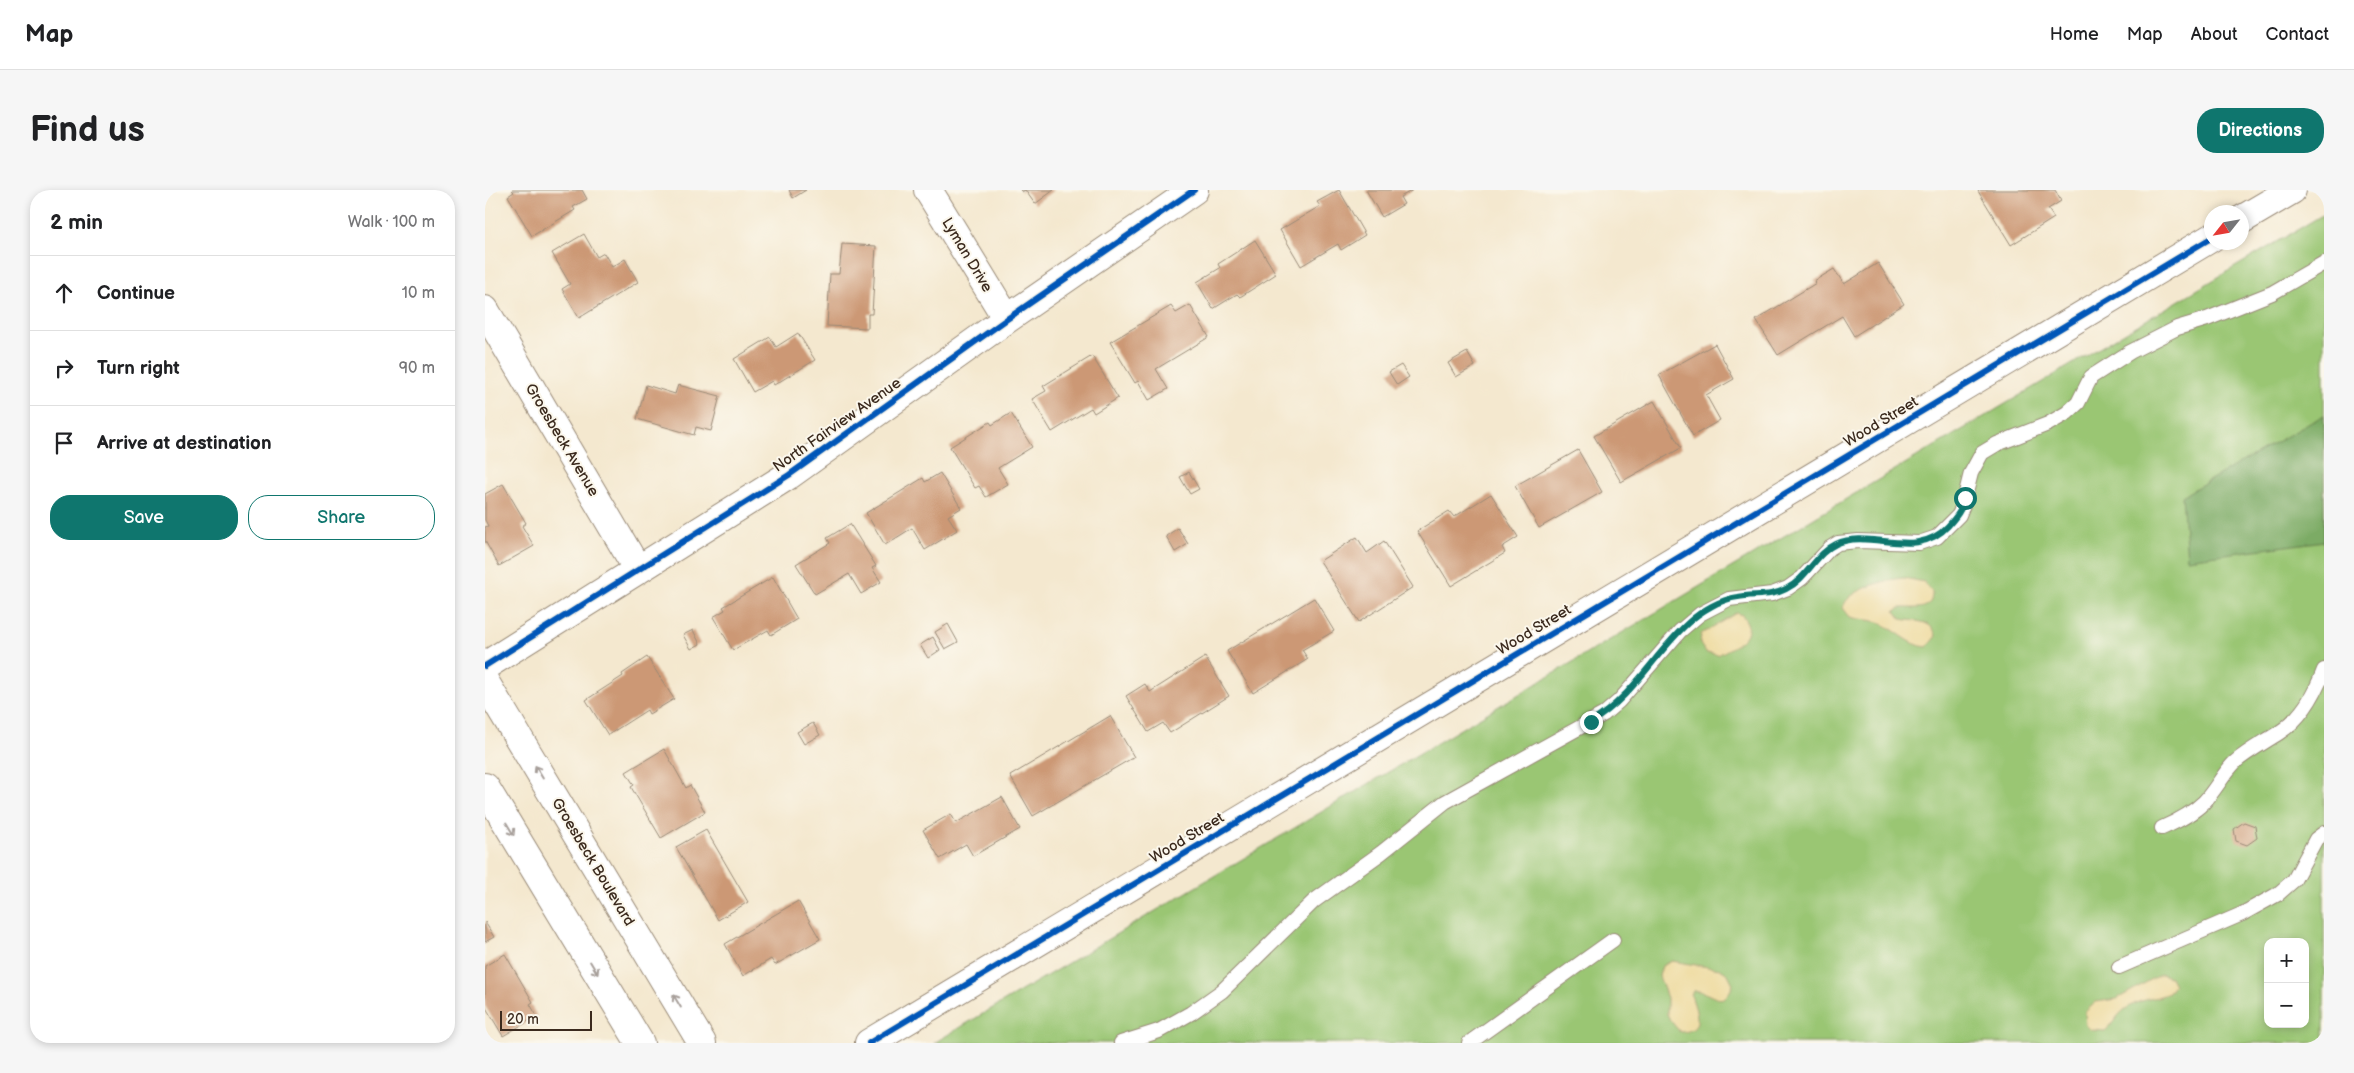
<!DOCTYPE html>
<html lang="en">
<head>
<meta charset="utf-8">
<style>
	:root { --surface:#fff; --page:#f6f6f6; --text:#202124; --muted:#757577; --line:#e0e0e0; --accent:#0f766e }
	body { margin:0; font-family:"Balsamiq Sans",sans-serif; background:var(--page); color:var(--text) }
	.controls { position:absolute; right:15px; bottom:15px; display:grid; overflow:hidden; border-radius:10px; box-shadow:0 2px 8px #0003 }
	.controls button { width:45px; height:45px; display:grid; place-items:center; padding:0; border:0; border-bottom:1px solid var(--line); background:var(--surface); color:var(--text); font:25px sans-serif }
	.compass { position:absolute; left:1719px; top:15px; width:45px; height:45px; border-radius:50%; background:var(--surface); box-shadow:0 2px 8px #0003; rotate:239deg }
	.scale { position:absolute; left:15px; bottom:12px; width:92px; box-sizing:border-box; padding-left:5px; border:2px solid #3b2a1e; border-top:0; font-size:14px; line-height:18px; white-space:nowrap; color:#3b2a1e; -webkit-text-stroke:4px #fbf7ec; paint-order:stroke }
	.stop { position:absolute; width:15px; height:15px; margin:-11px; border:4px solid #0f766e; border-radius:50%; background:#fff }
	.stop.end { background:#0f766e; border-color:#fff; box-shadow:0 1px 5px #0008 }
	.list { margin:0; padding:0; list-style:none }
	h2 { display:flex; justify-content:space-between; align-items:center; height:65px; margin:0; padding:0 20px; font-size:21px }
	h2 small { font-size:16px; font-weight:400; color:var(--muted) }
	.list li { display:grid; grid-template-columns:32px 1fr auto; gap:15px; align-items:center; box-sizing:border-box; height:75px; padding:0 20px; border-top:1px solid var(--line) }
	.list b { display:block; font-size:19px; white-space:nowrap }
	.list em { font-size:16px; font-style:normal; color:var(--muted) }
	.actions { display:flex; gap:10px; padding:15px 20px }
	.actions a { flex:1; padding:11px 0; border:1px solid var(--accent); border-radius:20px; text-align:center; font-size:18px; color:var(--accent) }
	.actions .main { background:var(--accent); color:#fff }
	.icon { flex:none; width:28px; height:28px; fill:none; stroke:currentColor; stroke-width:2; stroke-linecap:round; stroke-linejoin:round }
	.map { position:relative; flex:none; width:1839px; height:853px; overflow:hidden; border-radius:20px }
	header { display:flex; align-items:center; gap:30px; box-sizing:border-box; height:70px; padding:0 25px; background:var(--surface); border-bottom:1px solid var(--line) }
	header strong { font-size:24px }
	nav { display:flex; gap:28px; margin-inline-start:auto; font-size:18px }
	.intro { display:flex; align-items:center; justify-content:space-between; box-sizing:border-box; height:120px; padding:0 30px }
	h1 { margin:0; font-size:35px }
	.button { padding:12px 22px; border-radius:20px; background:var(--accent); color:#fff; font-size:18px; font-weight:700 }
	main { display:flex; gap:30px; padding:0 30px }
	aside { flex:1; background:var(--surface); border-radius:20px; box-shadow:0 2px 8px #0003 }
	.map>svg:first-child { display:block }
	.green { fill:#9ac673; stroke:#6a7848; fill-rule:evenodd }
	.forest { fill:#7bab65; stroke:#5b6a42 }
	.sand { fill:#eeda9e; stroke:#94825e }
	.building { fill:#cc9874 }
	.lines { fill:none; stroke-linecap:round; stroke-linejoin:round }
	.service-casing { stroke:#988976; stroke-width:16 }
	.minor-casing { stroke:#988976; stroke-width:30 }
	.tertiary-casing { stroke:#988976; stroke-width:30 }
	.service { stroke:#fff; stroke-width:14 }
	.minor { stroke:#fff; stroke-width:28 }
	.tertiary { stroke:#fff; stroke-width:28 }
	.cycleway-casing { stroke:#fbf7ec; stroke-width:9 }
	.cycleway { stroke:#0057b8; stroke-width:6 }
	.oneway { stroke:#a79f9a }
	.route { stroke:#0f766e; stroke-width:6 }
	.labels { text-anchor:middle; dominant-baseline:central; stroke-width:4; stroke-linejoin:round; paint-order:stroke }
	.street-label { font-size:15px; fill:#3b2a1e; stroke:#fbf7ec }
</style>
</head>
<body>
<header>
<strong>Map</strong>
<nav><a>Home</a><a>Map</a><a>About</a><a>Contact</a></nav>
</header>
<div class="intro"><h1>Find us</h1><a class="button">Directions</a></div>
<main>
<aside>
<h2>2 min<small>Walk · 100 m</small></h2>
<ul class="list">
<li><svg class="icon" aria-label="ahead" viewBox="0 0 24 24"><path d="M12 20V5M6 11l6-6 6 6"/></svg><div><b>Continue</b></div><em>10 m</em></li>
<li><svg class="icon" aria-label="right" viewBox="0 0 24 24"><path d="M7 20v-9h11M14 6l5 5-5 5"/></svg><div><b>Turn right</b></div><em>90 m</em></li>
<li><svg class="icon" aria-label="arrive" viewBox="0 0 24 24"><path d="M6 21V4h12l-3 4 3 4H6"/></svg><div><b>Arrive at destination</b></div></li>
</ul>
<div class="actions"><a class="main">Save</a><a>Share</a></div>
</aside>
<div class="map">
<svg width="1839" height="853" viewBox="0 0 1839 853">
	<rect width="100%" height="100%" fill="#fbf7ec"/>
	<filter id="ink" filterUnits="userSpaceOnUse"><feTurbulence type="fractalNoise" baseFrequency=".02" numOctaves="2"/><feDisplacementMap in="SourceGraphic" scale="10" xChannelSelector="R" yChannelSelector="G"/><feConvolveMatrix kernelMatrix="1 2 1 2 8 2 1 2 1" color-interpolation-filters="sRGB"/></filter>
	<filter id="wash" filterUnits="userSpaceOnUse"><feTurbulence type="fractalNoise" baseFrequency=".0096" numOctaves="4" result="noise"/><feDisplacementMap in="SourceGraphic" scale="20" xChannelSelector="R" yChannelSelector="G"/><feGaussianBlur stdDeviation="1.12" result="paint"/><feColorMatrix in="noise" values="0 0 0 0 0 0 0 0 0 0 0 0 0 0 0 0 0 1.4 0 .05"/><feComposite in="paint" operator="in"/></filter>
	<g filter="url(#wash)">
		<rect width="100%" height="100%" fill="#f4e8cf"/>
		<path class="green" d="M1839 24V853H449ZM1783 752H1820V834H1783Z"/>
		<path class="forest" d="M1839 225V351L1702 369 1697 306Z"/>
		<path class="sand" d="M1419 388 1439 392 1447 402C1448 423 1428 417 1415 418L1410 421 1416 429C1430 432 1447 429 1451 446L1442 457C1424 456 1410 438 1393 432 1384 429 1374 430 1365 427L1358 418C1361 400 1403 389 1419 388Z
			M1251 423 1257 425C1275 446 1249 456 1233 465L1221 463 1215 454 1216 444Z
			M1187 771 1235 779 1243 784 1248 794C1238 824 1224 798 1208 801L1206 805C1211 821 1221 842 1195 842L1185 830 1182 824V808L1174 786 1177 776Z
			M1676 784 1685 787 1689 795 1684 803C1668 810 1655 808 1639 820 1631 826 1628 835 1620 841L1606 840 1601 835 1600 822 1611 812 1632 809Z"/>
		<g id="blocks">
			<path class="building" d="M27 0H97L102 9 88 17 90 20 47 46 23 6 29 2Z
				M304 0H321L308 8Z
				M535 0H569L550 14 540 0 537 2Z
				M854 0 880 45 856 60 853 54 816 76 795 40 835 16 832 12Z
				M881 0H928L915 7 919 14 897 27Z
				M1495 0H1570L1576 11 1563 19 1569 28 1526 55 1493 1Z
				M99 44 112 67 119 63 127 77 140 69 153 92 94 128 77 99 85 94 67 63Z
				M770 50 791 84 755 107 752 104 728 119 712 92 735 78 733 74Z
				M357 54 391 56 387 124H383V138L342 136 345 84H354Z
				M1393 73 1419 114 1369 146 1357 126 1293 165 1271 130 1331 93 1329 91 1349 79 1359 94Z
				M705 115 724 147 671 179 683 199 664 210 653 191 650 193 625 152 686 116 691 123Z
				M313 143 330 170 289 195 287 191 268 202 249 169 285 147 291 157Z
				M1230 154 1249 189 1221 205 1235 230 1208 246 1174 185Z
				M982 162 990 176 971 187 963 173Z
				M607 166 633 208 609 223 606 218 567 242 547 209 561 201 558 196Z
				M916 175 924 187 912 195 904 182Z
				M161 195 190 204 193 195 235 206 226 241 211 237 209 245 152 229Z
				M1169 211 1196 258 1136 292 1109 246Z
				M526 223 547 257 513 278 523 294 501 307 494 296 490 298 465 257 505 232 507 235Z
				M1093 260 1117 302 1054 338 1030 296Z
				M704 282 714 299 705 304 695 287Z
				M455 283 476 318 463 326 472 340 440 360 427 338 400 355 381 323 438 288 440 292Z
				M18 294 41 333 37 336 49 356 14 376 0 351V337L3 336 0 330V304Z
				M1006 304 1033 347 1017 357 1020 363 966 396 932 341 964 321 969 327Z
				M365 334 391 376 387 378 396 392 376 404 364 384 330 404 311 374 345 353 342 348Z
				M693 338 703 354 690 362 681 346Z
				M872 347 882 363 899 351 928 397 874 432 835 371Z
				M288 387 312 429 286 445 283 440 248 460 228 427 240 420 238 417Z
				M829 408 849 441 817 460 823 469 768 503 742 461Z
				M463 434 473 452 460 459 450 442Z
				M208 440 215 454 206 459 198 445Z
				M448 447 455 460 443 468 435 455Z
				M162 467 189 509 164 524 162 520 123 545 101 510 138 486 137 484Z
				M720 467 744 506 685 543 678 533 663 542 641 506 660 494 665 502Z
				M625 526 649 567 548 626 525 586Z
				M328 533 335 545 319 554 312 542Z
				M179 559 201 598 205 595 220 622 176 648 146 597 149 595 141 582Z
				M517 607 535 639 488 666 481 654 455 669 438 640 466 624 471 633Z
				M1759 632 1770 636 1772 648 1762 655 1751 651 1749 639Z
				M221 640 263 712 233 730 191 657Z
				M313 711 335 749 290 775 286 769 258 786 240 754Z
				M0 732 9 747 0 752Z
				M20 764 48 812 45 814 52 826 18 846 0 816V776Z"/>
		</g>
	</g>
	<g filter="url(#ink)">
		<use href="#blocks" fill-opacity="0" stroke="#988976" stroke-width="1"/>
		<g class="lines">
			<g class="service-casing">
				<path id="service" d="M1677 638C1693 631 1707 624 1719 612 1731 599 1738 584 1750 572 1764 560 1780 552 1795 542 1816 528 1830 504 1839 480
					M1634 777 1757 724 1793 704 1809 690 1831 649 1839 643
					M636 853 674 841 706 823 737 801 829 711 896 663 960 612 1119 524 1134 511 1195 441 1215 424 1244 409 1287 404 1303 398 1317 388 1345 358 1353 353 1373 351 1434 353 1452 347 1474 325 1478 315 1486 283 1497 263 1512 254 1563 234 1582 223 1593 213 1606 187 1645 162 1692 138 1722 129 1787 103 1839 73
					M984 853 1128 750"/>
			</g>
			<g class="minor-casing">
				<path id="minor" d="M443 0 522 129
					M0 120 153 380
					M0 476 304 285 522 129 709 0
					M0 492 217 853
					M0 597 155 853"/>
			</g>
			<g class="tertiary-casing">
				<path id="tertiary" d="M1756 30 1807 0
					M384 853 1726 48"/>
			</g>
			<use href="#service" class="service"/>
			<use href="#minor" class="minor"/>
			<use href="#tertiary" class="tertiary"/>
			<g class="cycleway-casing">
				<path id="cycleway" d="M0 476 304 285 522 129 709 0
					M384 853 1726 48"/>
			</g>
			<use href="#cycleway" class="cycleway"/>
		</g>
		<defs><path id="oneway-shaft" d="M-6 0H5M1.5-3L5.5 0L1.5 3" fill="none" stroke-width="1.6" stroke-linecap="round" stroke-linejoin="round" transform="scale(1.25)"/></defs>
		<g class="oneway">
			<use href="#oneway-shaft" transform="translate(54 582) rotate(-121)"/>
			<use href="#oneway-shaft" transform="translate(25 639) rotate(59)"/>
			<use href="#oneway-shaft" transform="translate(109 778) rotate(59)"/>
			<use href="#oneway-shaft" transform="translate(192 811) rotate(-121)"/>
		</g>
	</g>
	<g class="lines" filter="url(#ink)">
		<path class="route" d="M1106 532C1147 508 1169 464 1203 433 1216 421 1236 409 1253 407 1269 404 1286 407 1301 399 1322 389 1331 363 1351 354 1386 338 1431 371 1463 336 1471 327 1477 320 1480 308"/>
	</g>
	<g class="labels">
		<g class="street-label">
			<text transform="translate(482 65) rotate(59)">Lyman Drive</text>
			<text transform="translate(1396 232) rotate(-31)">Wood Street</text>
			<text transform="translate(352 235) rotate(-35)">North Fairview Avenue</text>
			<text transform="translate(77 250) rotate(59)">Groesbeck Avenue</text>
			<text transform="translate(1049 440) rotate(-31)">Wood Street</text>
			<text transform="translate(702 648) rotate(-31)">Wood Street</text>
			<text transform="translate(108 672) rotate(59)">Groesbeck Boulevard</text>
		</g>
	</g>
</svg>
<div class="controls">
<button>+</button>
<button>−</button>
</div>
<svg class="compass" viewBox="-18 -18 36 36"><path d="M0-13l5 13h-10z" fill="#e53935"/><path d="M0 13l5-13h-10z" fill="#757577"/></svg>
<div class="scale">20 m</div>
<div class="stop" style="left:1480px;top:308px"></div>
<div class="stop end" style="left:1106px;top:532px"></div>
</div>
</main>
</body>
</html>
